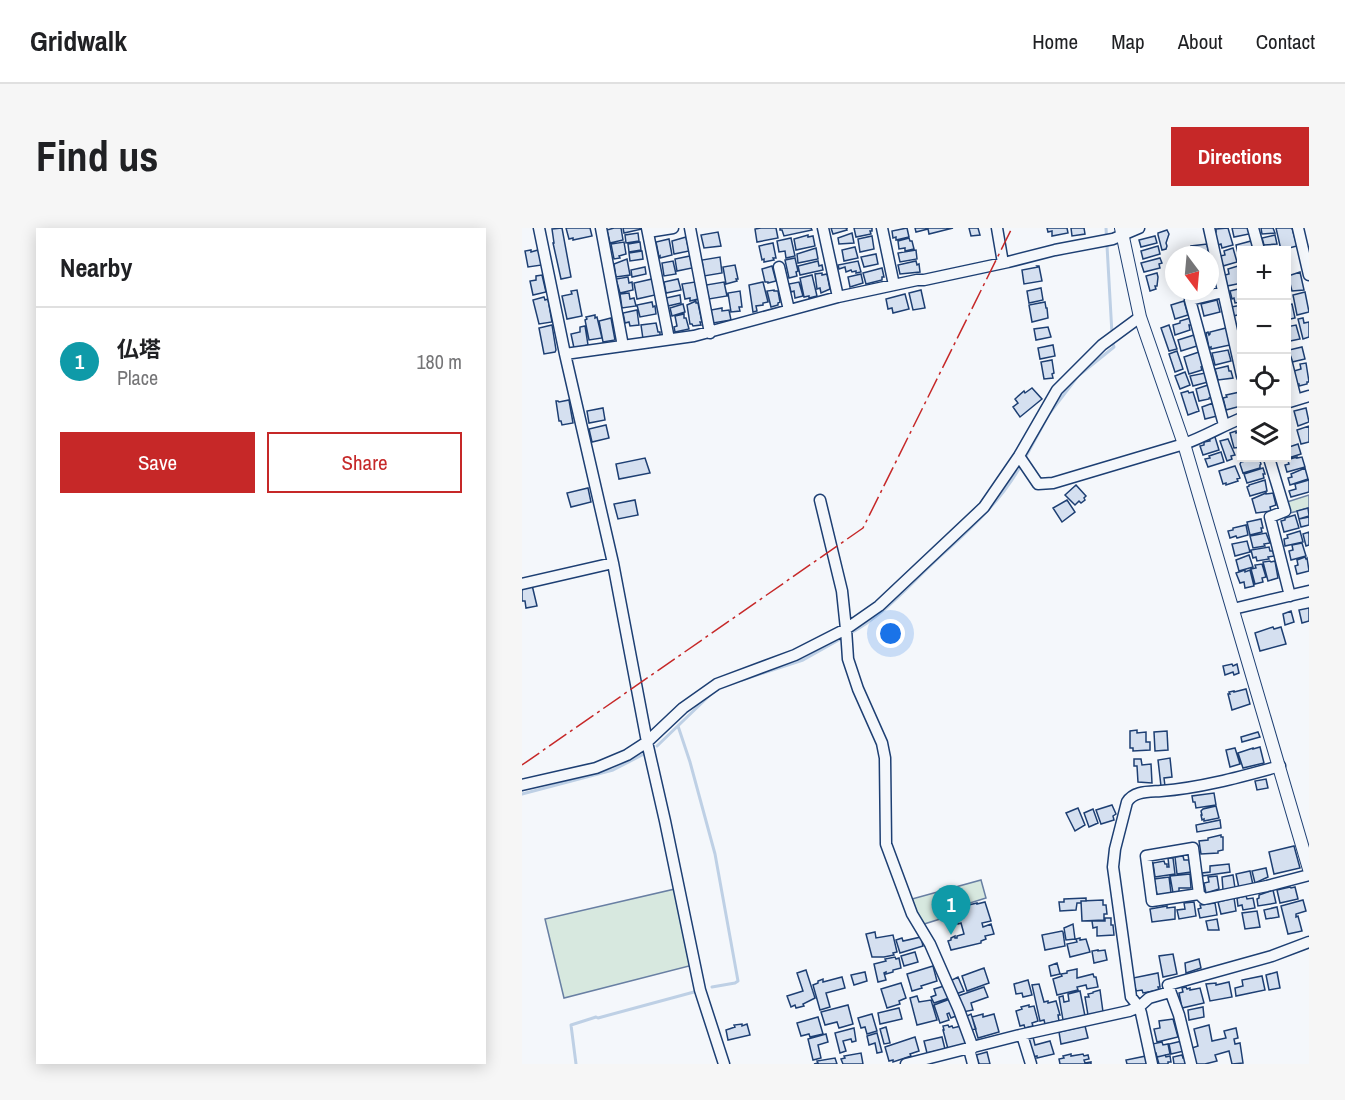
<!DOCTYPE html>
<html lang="en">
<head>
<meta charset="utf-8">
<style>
	:root { --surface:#fff; --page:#f6f6f6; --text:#202124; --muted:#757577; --line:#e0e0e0; --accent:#c62828 }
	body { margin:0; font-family:"Archivo Narrow","Noto Sans JP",sans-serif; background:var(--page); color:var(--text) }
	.controls { position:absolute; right:18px; top:18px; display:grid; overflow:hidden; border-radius:0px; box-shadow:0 3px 15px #0003 }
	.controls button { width:54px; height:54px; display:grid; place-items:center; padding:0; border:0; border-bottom:2px solid var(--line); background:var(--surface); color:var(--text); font:30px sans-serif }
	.compass { position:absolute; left:643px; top:18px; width:54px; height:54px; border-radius:50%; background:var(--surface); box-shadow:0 3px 15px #0003; rotate:164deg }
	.you { position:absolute; left:369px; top:406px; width:21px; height:21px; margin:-15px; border:4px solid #fff; border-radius:50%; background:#1a73e8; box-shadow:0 0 0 9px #1a73e833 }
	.badge { display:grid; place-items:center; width:39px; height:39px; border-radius:50%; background:var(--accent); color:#fff; font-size:20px; font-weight:700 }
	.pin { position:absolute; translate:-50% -50px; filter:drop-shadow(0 2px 3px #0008) }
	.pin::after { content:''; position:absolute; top:32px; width:21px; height:18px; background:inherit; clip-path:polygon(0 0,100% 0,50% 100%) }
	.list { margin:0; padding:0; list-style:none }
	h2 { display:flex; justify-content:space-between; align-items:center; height:78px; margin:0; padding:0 24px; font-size:26px }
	h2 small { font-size:20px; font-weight:400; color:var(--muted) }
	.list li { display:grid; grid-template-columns:39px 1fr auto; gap:18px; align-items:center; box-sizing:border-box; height:108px; padding:0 24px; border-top:2px solid var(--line) }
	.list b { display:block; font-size:22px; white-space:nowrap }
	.list p { margin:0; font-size:20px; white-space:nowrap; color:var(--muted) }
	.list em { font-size:20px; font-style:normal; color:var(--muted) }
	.actions { display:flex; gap:12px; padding:18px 24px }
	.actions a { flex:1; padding:14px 0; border:2px solid var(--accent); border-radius:0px; text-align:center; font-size:21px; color:var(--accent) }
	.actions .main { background:var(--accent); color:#fff }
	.icon { flex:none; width:33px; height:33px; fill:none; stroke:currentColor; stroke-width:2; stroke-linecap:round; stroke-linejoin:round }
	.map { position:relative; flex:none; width:787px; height:836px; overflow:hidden; border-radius:0px }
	header { display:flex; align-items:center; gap:36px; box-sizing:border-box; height:84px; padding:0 30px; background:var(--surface); border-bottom:2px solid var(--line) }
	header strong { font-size:28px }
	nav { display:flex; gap:33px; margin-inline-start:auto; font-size:21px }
	.intro { display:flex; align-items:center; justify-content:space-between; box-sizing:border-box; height:144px; padding:0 36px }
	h1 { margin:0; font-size:42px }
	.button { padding:15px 27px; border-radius:0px; background:var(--accent); color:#fff; font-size:21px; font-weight:700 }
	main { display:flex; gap:36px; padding:0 36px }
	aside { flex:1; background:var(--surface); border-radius:0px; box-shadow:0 3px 15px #0003 }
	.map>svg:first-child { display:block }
	.green { fill:#d7e8df; stroke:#687fa3; stroke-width:1.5 }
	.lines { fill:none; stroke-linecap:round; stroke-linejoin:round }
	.stream { stroke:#bed0e5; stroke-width:3 }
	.building { fill:#d5e0f0; stroke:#1d3f73; stroke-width:1.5 }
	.minor-casing { stroke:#1d3f73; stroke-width:13 }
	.tertiary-casing { stroke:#1d3f73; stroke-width:14 }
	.minor { stroke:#f4f7fb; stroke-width:10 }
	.tertiary { stroke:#f4f7fb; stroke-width:12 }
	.power { stroke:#c62828; stroke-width:1.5; stroke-dasharray:21 4.5 3 4.5; stroke-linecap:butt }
</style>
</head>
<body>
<header>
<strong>Gridwalk</strong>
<nav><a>Home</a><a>Map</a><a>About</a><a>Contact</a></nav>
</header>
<div class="intro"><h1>Find us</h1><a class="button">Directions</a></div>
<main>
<aside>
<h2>Nearby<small></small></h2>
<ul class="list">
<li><span class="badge" style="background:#0f9aa8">1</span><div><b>仏塔</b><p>Place</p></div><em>180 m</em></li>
</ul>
<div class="actions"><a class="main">Save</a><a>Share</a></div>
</aside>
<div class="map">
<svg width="787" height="836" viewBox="0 0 787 836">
	<rect width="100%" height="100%" fill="#f4f7fb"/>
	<path class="green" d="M787 267V280L768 285 765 274Z
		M459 652 464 670 432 680 434 686 399 697 390 671Z
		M153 661 171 737 42 770 23 691Z"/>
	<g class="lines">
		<path class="stream" d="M584 0 590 106
			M502 232 527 186 556 148 592 119 590 113
			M327 406C360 388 382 363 409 337 442 306 477 277 499 237
			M220 452 281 432 322 409
			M156 498 168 534 193 626 216 753 213 755 190 759
			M135 518 188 467
			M0 566 91 542 122 526
			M54 836 49 797 74 789 76 790 172 764"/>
	</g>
	<path class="building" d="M40 0 49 49 39 51 31 15H32L30 1Z
		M44 0H68L70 8 51 12V10L47 11Z
		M92 0H99L101 12 88 15 85 2Z
		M101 0H120V1L102 5Z
		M239 0H254L256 10 235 14 233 1Z
		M258 0H289L290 2 262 8 260 2H258Z
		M309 0H326H324L325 2 311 6Z
		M332 0H350V3H348L349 6 334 9Z
		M385 0 387 9 374 12V9L371 10 370 3Z
		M393 0H431L407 6 406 1 394 4Z
		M447 0H456L458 7 449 8Z
		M525 0H545L546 5 530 8V3L526 4Z
		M549 0H562L563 6 550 8Z
		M706 0 711 17 700 20 699 16 696 17 692 4H694V1Z
		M710 0H726L727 6 712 9Z
		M739 0H751L753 5 740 6Z
		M754 0H770L775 18 759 22Z
		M645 2 647 6 644 15 645 18 644 21 640 22 636 7V5Z
		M196 4 199 18 182 20 179 7Z
		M116 5 117 13 104 15 103 7Z
		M330 5 332 15 317 16 316 10Z
		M286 7V9L291 8 293 18 274 22 272 11Z
		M753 7 755 16 742 17 740 10Z
		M350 8 352 21 338 24 336 11Z
		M633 8 635 15 619 19 617 12Z
		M164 9 167 23 152 26 150 13Z
		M269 10 273 28 264 30 263 23 257 24 255 13Z
		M387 10 388 13H390L392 21 383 23V20L377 21 376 13Z
		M147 11 150 27 138 30V28L137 29 134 14Z
		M729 13 732 22H720V34H718L714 17Z
		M102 14 104 26 97 28 98 30 92 31 89 16Z
		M118 14 119 22 107 24 106 16Z
		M251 15 254 30H251L252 32 242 34V31L240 32 237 18Z
		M685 16 687 27H667L666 23 670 22 669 18Z
		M636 18 638 26 621 31 619 23Z
		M333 19 336 30 322 33 320 22Z
		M294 20 296 31 276 35 275 26Z
		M711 20 715 34 701 38 698 28 703 27 702 23Z
		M9 22V24L16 22 20 37 6 39 3 23Z
		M394 22 395 31 378 34 376 25Z
		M120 23 121 31 108 33 107 25Z
		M354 26 356 36 342 39 339 29Z
		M168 28 170 40 155 43 153 31Z
		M198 29 200 45 182 48 180 32Z
		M273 30 276 43 274 44 275 48 267 50 263 32Z
		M638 30 640 35 637 36 638 40 622 44 619 35Z
		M105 31 108 47 94 49 92 36Z
		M151 33 154 46 142 48 140 35Z
		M296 33 297 38 300 37 301 42 278 47 276 38Z
		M336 33 339 44 334 45V43L330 44 329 42 324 44 323 39 317 41 316 37Z
		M394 33 395 37 397 36 398 44 378 46 376 37Z
		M213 37 216 51H214L215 53 204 56 201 39Z
		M250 38 254 53 246 55V54H243L240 41Z
		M515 38H517L520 53 502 56 500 42 516 39Z
		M716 38 720 55 705 58 703 47 707 46 706 41Z
		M123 39 124 46 110 49 109 42Z
		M360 40 362 49H360V52L344 56 341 45Z
		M778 44 782 62 770 63 766 48Z
		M300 45V47L305 46 308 61 299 65 298 60 295 61 293 46Z
		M635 45 636 49 635 58H633L634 61 628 63 624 48Z
		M339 46 341 55 328 59 326 49Z
		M20 47 24 64 11 67 8 53 14 52V48Z
		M290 47 295 68 287 70V68L282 69 278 50Z
		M106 49 107 55 110 54 111 62 98 65 94 51Z
		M130 51 133 67 115 71 112 55Z
		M156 51 159 62 144 65 142 54Z
		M173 54 176 71 168 73V70L163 71 160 56Z
		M202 54 205 68 187 71 184 57Z
		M241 54 246 74 241 75V77L234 78 235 83 231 84 227 57Z
		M277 54 281 68 273 70 272 63 269 64 267 56Z
		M519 60 521 72 507 75 505 63Z
		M720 60V74L713 75 712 70 710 71 708 63Z
		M55 62 60 88 45 91 40 68 50 66 49 63Z
		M252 62V63H256L258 74 256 75V77L249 79 245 63Z
		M399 62 403 80 391 82 387 65Z
		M218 63 220 79H217L218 83 209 84 206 65Z
		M783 64 787 84 775 87 771 67Z
		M107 65 108 71 112 70 114 78 100 80 98 66Z
		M383 66 387 81 371 85 370 80 366 81 364 71Z
		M158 67 159 75 146 78 144 70Z
		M22 69 23 72 26 71 30 94 17 96 11 72Z
		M695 72 698 84 682 88 679 76Z
		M174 73V75H176L180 94H178L179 97 171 98 170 96H168L165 77Z
		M662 73 666 87 653 91 649 77Z
		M130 74 131 79 133 78 134 86 118 89 115 77Z
		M523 74 524 80H525L526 90 510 94 507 77Z
		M161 76 163 84 150 88 148 80Z
		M770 76 773 90 764 92V77Z
		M720 77V86L711 88 709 79Z
		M200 80V83L207 82 209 92 191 95 189 82Z
		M115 82 117 97 108 98 107 94 103 95 101 85Z
		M162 86V90H164L167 101 153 104 152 99 155 98 153 88Z
		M73 87V90L75 89 80 110 67 112 63 92 65 91 64 89Z
		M89 90 93 112 81 114 77 93Z
		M668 90 670 97H667L668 102 653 107 651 97 658 95V93Z
		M781 90 782 95 787 94V109L781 111 776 91Z
		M134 95 136 104H138V109L121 111 119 97Z
		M30 97 34 122 33 124 22 126 17 100Z
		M647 97 655 121 647 123 639 100Z
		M774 97 778 111 768 113V111L765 112 764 99Z
		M63 98 66 117 52 120 49 106 58 104V99Z
		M526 99 529 109 514 112 512 101Z
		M704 100 708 117 689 121V119L687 120 684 105 686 104 687 107 688 106V104Z
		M672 107 675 118 659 123 656 112Z
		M531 117 533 128 518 131 516 120Z
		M780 119 783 131 770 134 767 122Z
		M706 122 709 133 693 137 690 125Z
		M655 123 661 141 653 144 647 126Z
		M677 124 681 138 679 139 680 142 667 146 662 129Z
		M530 132 532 145 530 146 531 150 522 151 519 134Z
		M784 135 787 154H785V156L777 158V156H775L772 143 779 141 778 136Z
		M706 138 707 143H709L711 150 696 152 693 141Z
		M663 144 668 157 658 161 653 148Z
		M683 145 686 154 671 158 668 148Z
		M686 157 690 169 687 170V171L677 173 674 161Z
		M510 160 520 171 498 189 491 179 496 175 493 171 502 163 503 165Z
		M666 163 667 165 671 164 677 183 666 187 659 165Z
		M718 164 720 171 719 178 704 182 701 170 705 169 704 167Z
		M47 172 51 195 40 197 39 193H37L34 173H36L37 174Z
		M691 175 695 188 683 191 680 179Z
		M81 180 83 192 67 195 65 183Z
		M784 180 787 194 776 198 772 183Z
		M84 197 87 210 70 214 67 201Z
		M787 198V214L779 216 775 202Z
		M714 203V205L720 203V219L712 220 708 205Z
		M693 209 697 222 681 227 678 218 682 217V214L688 213 687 210Z
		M706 211 713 227 709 228 710 231 705 233 698 213Z
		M776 216 779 226 760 232 759 230H764V220Z
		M699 224 702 234 686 239 683 231 688 230 687 228Z
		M775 229V230L780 229 783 239 765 244 763 237 767 236 766 233 768 232V231Z
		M123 230 128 245 97 251 94 236Z
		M737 230 739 236 738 237V240L721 245 718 236 719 234Z
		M713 238 718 250 715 251 716 253 704 257V255L701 256 697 243Z
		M741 240 743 246H741L742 250 725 255 722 246Z
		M783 240 786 251 768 257 766 250 770 249 769 246Z
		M743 252 745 263 728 268 725 259 727 258V257Z
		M787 252V264L769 269 767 263 774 261 773 256Z
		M554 257 564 268 562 270 563 272 559 275 557 273 553 277 543 267Z
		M66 260 69 274 49 279 45 265Z
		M744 265V266L751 265 754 277 748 279 749 283 734 285 730 271Z
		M113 272 116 287 96 291 92 276Z
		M545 272 553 284 540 294 531 280Z
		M786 280 787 288 777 291 775 283Z
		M773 287 777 300 762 304 759 293 763 292V290Z
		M787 289V297L779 299 777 291Z
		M739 291 741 300H739L740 304 728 307 725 294Z
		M724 297 726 307 715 310 714 308 708 310 706 303 711 302V300Z
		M778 303 781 314 763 318 762 311 766 310 765 307Z
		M787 304V317L784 318 781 306Z
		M744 305 748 315 742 316 743 318 731 320 728 308Z
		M725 313 728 324 713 328 710 316Z
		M780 315 784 328 769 332 767 323 771 322 770 317Z
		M747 319 748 323H751L752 328 746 329 747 331 735 333 734 329 731 330 729 322Z
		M727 327 731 339 717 343 714 332Z
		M783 329 784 331 785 330 787 343 775 346 773 338 776 337 775 332Z
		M748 333 749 334 753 333 756 350 746 353 741 334Z
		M740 336 744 349 740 350 741 354 733 356 729 341 734 340 733 337Z
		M723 342V344L728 342 732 358 723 360 722 354 718 355 714 345Z
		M10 357 15 378 4 380 3 373H0V360Z
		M787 380V393L780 395 777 382Z
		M769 383 772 394 763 397 761 386Z
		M751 399 752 401 759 399 764 416 738 423 733 405Z
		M710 436 711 438 715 436 717 445 712 447 711 444 703 447 701 438Z
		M724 461 728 476 710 482 706 466H708L707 464 712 463V464Z
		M615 502V505L624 504V514H628V522L611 523V520H608V503Z
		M645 503 646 522 633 523 632 504Z
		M736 504 738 509 720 514 719 509Z
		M738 519 742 535 721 540 716 525 731 520V521Z
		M713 520 718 536 708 539 704 522Z
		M648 530 650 549 642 550 643 558H639L636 532Z
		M612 531H619L620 537 629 536 630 555 616 554 615 538H612Z
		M744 551 746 560 735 562 733 553Z
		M692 565 694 577 674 580 673 574H671L670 568Z
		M590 577 594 586 591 588 592 592 579 596 574 582Z
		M694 578 697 590 682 593V591L680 592 679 587H680L679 583 681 581Z
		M556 580 563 597 553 603 544 585Z
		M571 581 576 595 567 599 562 585Z
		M698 592 699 600 675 604 674 597Z
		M699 607V609H701V622L696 623V625L679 626 677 613 686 612V610Z
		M772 618 778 640 752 646 747 624Z
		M661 628 662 632H667L669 644 655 646 653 629Z
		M646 630H651L653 646 633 649 631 635 642 633 643 636H645V639H647Z
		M707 636 708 644 681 648 680 645 688 644V638Z
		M744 640 746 649 733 655 730 643Z
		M728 643 731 657 717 660 714 646Z
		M668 646 669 660H657V664L651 665 648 648Z
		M711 647 713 660 701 662 700 649Z
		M695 648 697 661 684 665 682 655 687 654 686 649Z
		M647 649 649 665 635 667 632 651Z
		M768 659 769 660 773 659 776 671 758 675 755 662Z
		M751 662 754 675 736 678 735 671 737 670V667Z
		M724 668 725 671 731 670 733 680 721 682 720 677 716 678 715 670Z
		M564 670V673H559V675H555L554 682 538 683 537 674H542V671Z
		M712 670 714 683 699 686 696 674Z
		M581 672V677H584L585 686H582V692L560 693 559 673Z
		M781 672 784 683 774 686V689L776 688 780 703 766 706 759 678Z
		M463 674 469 693 460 695 461 699 469 696 472 706 463 708 464 711 459 713V715L429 722 426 713 429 712V710L433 708V710H435V708L442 706 439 695 436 696 435 693 434 688H436L434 680 455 675V676Z
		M672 674 674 688 657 691 655 682 663 681 662 675Z
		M693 675 695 687 678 690 676 681 679 680 678 677Z
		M645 678V680L653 679V691L630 694 628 681Z
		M755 679 757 689 744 691 742 682Z
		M735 683 738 699 723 701 720 685Z
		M583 690H589V697H591L592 707 575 708V699L571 700 570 693H583Z
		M695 691 697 702H686L684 693Z
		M551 696 553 711 544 712 542 700Z
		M540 703 541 704 543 718 523 722 520 707Z
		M353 704 354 710 371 707 375 724 371 725 372 727 362 729H350L344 706Z
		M399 709 401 718 378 725 374 712 380 710 381 713Z
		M558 710V712L564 711 568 724 548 729 545 716 555 714 554 711Z
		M576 722V723L583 722 585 732 572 735 570 723Z
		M393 724 396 734 382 738 379 728Z
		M651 726 655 746 641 749 637 728Z
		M373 729 374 731 377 730 379 740 371 742V744L364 746V744L362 745 364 752 356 754 352 736 364 733 363 731Z
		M677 731 679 740 664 745 663 735Z
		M535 735 538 746 529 748 527 738Z
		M411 738 415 753 399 758 400 760 390 763 385 746Z
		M462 740 467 755 445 763 440 748Z
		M555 741V750L571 746 572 749H574L576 759 565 761 564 757 555 759 556 762 535 767 531 751 540 748 539 746 545 745V743Z
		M284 742 293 770 281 776 282 778 274 780 273 777 269 779 265 768 281 763 275 745Z
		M343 744 345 753 332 757 329 747Z
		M755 744 758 760 747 762 744 747Z
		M636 745 638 759H636L637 762 621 765 620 762 614 763 611 750Z
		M740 748 743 762 714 768 713 760 721 758 720 752Z
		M320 749 323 760 304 765 308 779 298 782 291 757 296 755V753L301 751V754Z
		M436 749 442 763 434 766 428 753Z
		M506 752 510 767 501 769 500 765 494 766 492 756Z
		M707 754 710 769 688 773 684 756 694 755V757Z
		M379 755 384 770 377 773 378 776 365 780 359 761Z
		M517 756 522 774 526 773V775L534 773 538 787H536L537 793 523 796 522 792 518 793 510 757Z
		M422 758 427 770 412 775 409 769 414 767 412 761Z
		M462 759 466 769 449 775 451 782 441 784 436 768Z
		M664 759 665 761 668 760V762L678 760 682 775 660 780 657 765 661 764 660 760Z
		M578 762 581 784 566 787 563 769H567L566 766 571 765V764Z
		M558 763 563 788 541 792 537 769 541 768 542 774 547 773 546 766Z
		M395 768 397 774 409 772 415 792 395 797 388 770Z
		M428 771 434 788 429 790 427 785 425 786 427 792 418 795 412 777Z
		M326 777 331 796 317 800 315 794 303 797 299 784Z
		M507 777V779L512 778 516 793 510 795 511 798 503 800 502 797 498 798 494 783 500 781 499 779Z
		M681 779 682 789 667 792 666 782Z
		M377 780 380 791 358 796 356 785Z
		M350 786 355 803 345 806 343 799 339 800 336 790Z
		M449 786 454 801 449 802 443 789Z
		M461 786V789L472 786 477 804 456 810 450 789Z
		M296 789 301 806 288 809 287 806 279 808 275 795Z
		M651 791 656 809 635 814 632 801 638 800 637 793Z
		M220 796V798L225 796 228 807 206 812 204 802 213 799 212 797Z
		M426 797 427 799 430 798 431 800 439 798 445 815 426 821 421 802H422L421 798Z
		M687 797 690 813 704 810 702 803 714 800 716 810 712 811 713 816 718 815 721 835 710 836 707 823 693 827 695 833 683 836H674L670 820 676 818 672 801Z
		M563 798 566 810 539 816 537 804Z
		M364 799 368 815 362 816 358 801Z
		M332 800 334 813 330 814 329 811 321 813 324 823 318 825 313 805Z
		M355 805 360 824 355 825 353 815 347 817 345 808Z
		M304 806 306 814 296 817 299 830 291 832 286 811Z
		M393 809 397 823 388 826 389 828 371 834V832L367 833 363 819Z
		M420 809 423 821 405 825 402 813Z
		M511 809 513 817 528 813 532 826 515 830V828L510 829 506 810Z
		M660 813 662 823 649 826 647 816Z
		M640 814 641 817 646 816 648 826 635 829 634 825 632 826 630 816Z
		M465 824 468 836H457L454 827Z
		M339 825 341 836H321L319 831 323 830 322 828Z
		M549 826V828L561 826 562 828 566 827 567 831 562 832 563 835 569 834V836H538L537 831 542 830 541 828Z
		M643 827 644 829 648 828 649 834H646V836H637L635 829Z
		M660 827 661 830 664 829 665 836H652L651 829Z
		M624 828 625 836H605L604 832Z
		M313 830 315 836H292L296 835 295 833Z"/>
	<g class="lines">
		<g class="minor-casing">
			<path id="minor" d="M17 0 43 126
				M79 0 101 118
				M125 0 147 111
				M168 0 188 105
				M301 0 316 69
				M360 0 372 57
				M475 0 481 35
				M687 0 720 148
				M731 0 737 22
				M776 0 787 47
				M126 4 151 0
				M257 39 267 82
				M701 64 668 72 702 197
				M764 132 774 172
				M764 175 787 168
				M497 228 516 256 531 255 662 216C682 209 700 198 720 190
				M747 230 763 283 748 289 768 368
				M298 272 320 363 324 401 326 431 336 461 360 515 363 530 364 616 390 686 408 716 437 782 451 820
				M0 356 91 335
				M711 381 787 363
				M0 557 74 540 105 527 125 514 161 480 195 456 273 427 324 401 357 378 462 279 497 228 535 162 580 117 618 89
				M677 666 671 620 624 628 630 673 677 666 682 671 745 658 787 647
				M500 807 509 836
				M447 821 451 836
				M202 836 178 762 143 593 125 514 91 335 43 126 172 108 316 69 395 52H402L486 34 533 22 591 11 617 0
				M384 836 498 807 607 783 617 779 627 770 648 764
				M630 836 619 785 617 779 609 769 591 639 593 621 605 574C612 563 626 564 639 563 679 560 718 549 758 538
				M669 836 657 787 646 757 750 728 787 714"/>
		</g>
		<g class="tertiary-casing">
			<path id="tertiary" d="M599 0 618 89 662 216 787 641"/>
		</g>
		<use href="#minor" class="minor"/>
		<use href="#tertiary" class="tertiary"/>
		<path class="power" d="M0 537 341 300 490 0"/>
	</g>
</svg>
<div class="controls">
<button>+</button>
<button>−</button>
<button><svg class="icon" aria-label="locate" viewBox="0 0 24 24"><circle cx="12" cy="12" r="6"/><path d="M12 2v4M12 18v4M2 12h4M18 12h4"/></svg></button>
<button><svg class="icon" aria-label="layers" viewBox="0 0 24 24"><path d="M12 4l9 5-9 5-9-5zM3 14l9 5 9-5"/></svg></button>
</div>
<svg class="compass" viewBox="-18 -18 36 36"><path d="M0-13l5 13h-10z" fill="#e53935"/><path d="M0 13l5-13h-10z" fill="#757577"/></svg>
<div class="you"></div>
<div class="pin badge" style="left:429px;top:707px;background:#0f9aa8">1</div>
</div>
</main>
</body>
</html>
